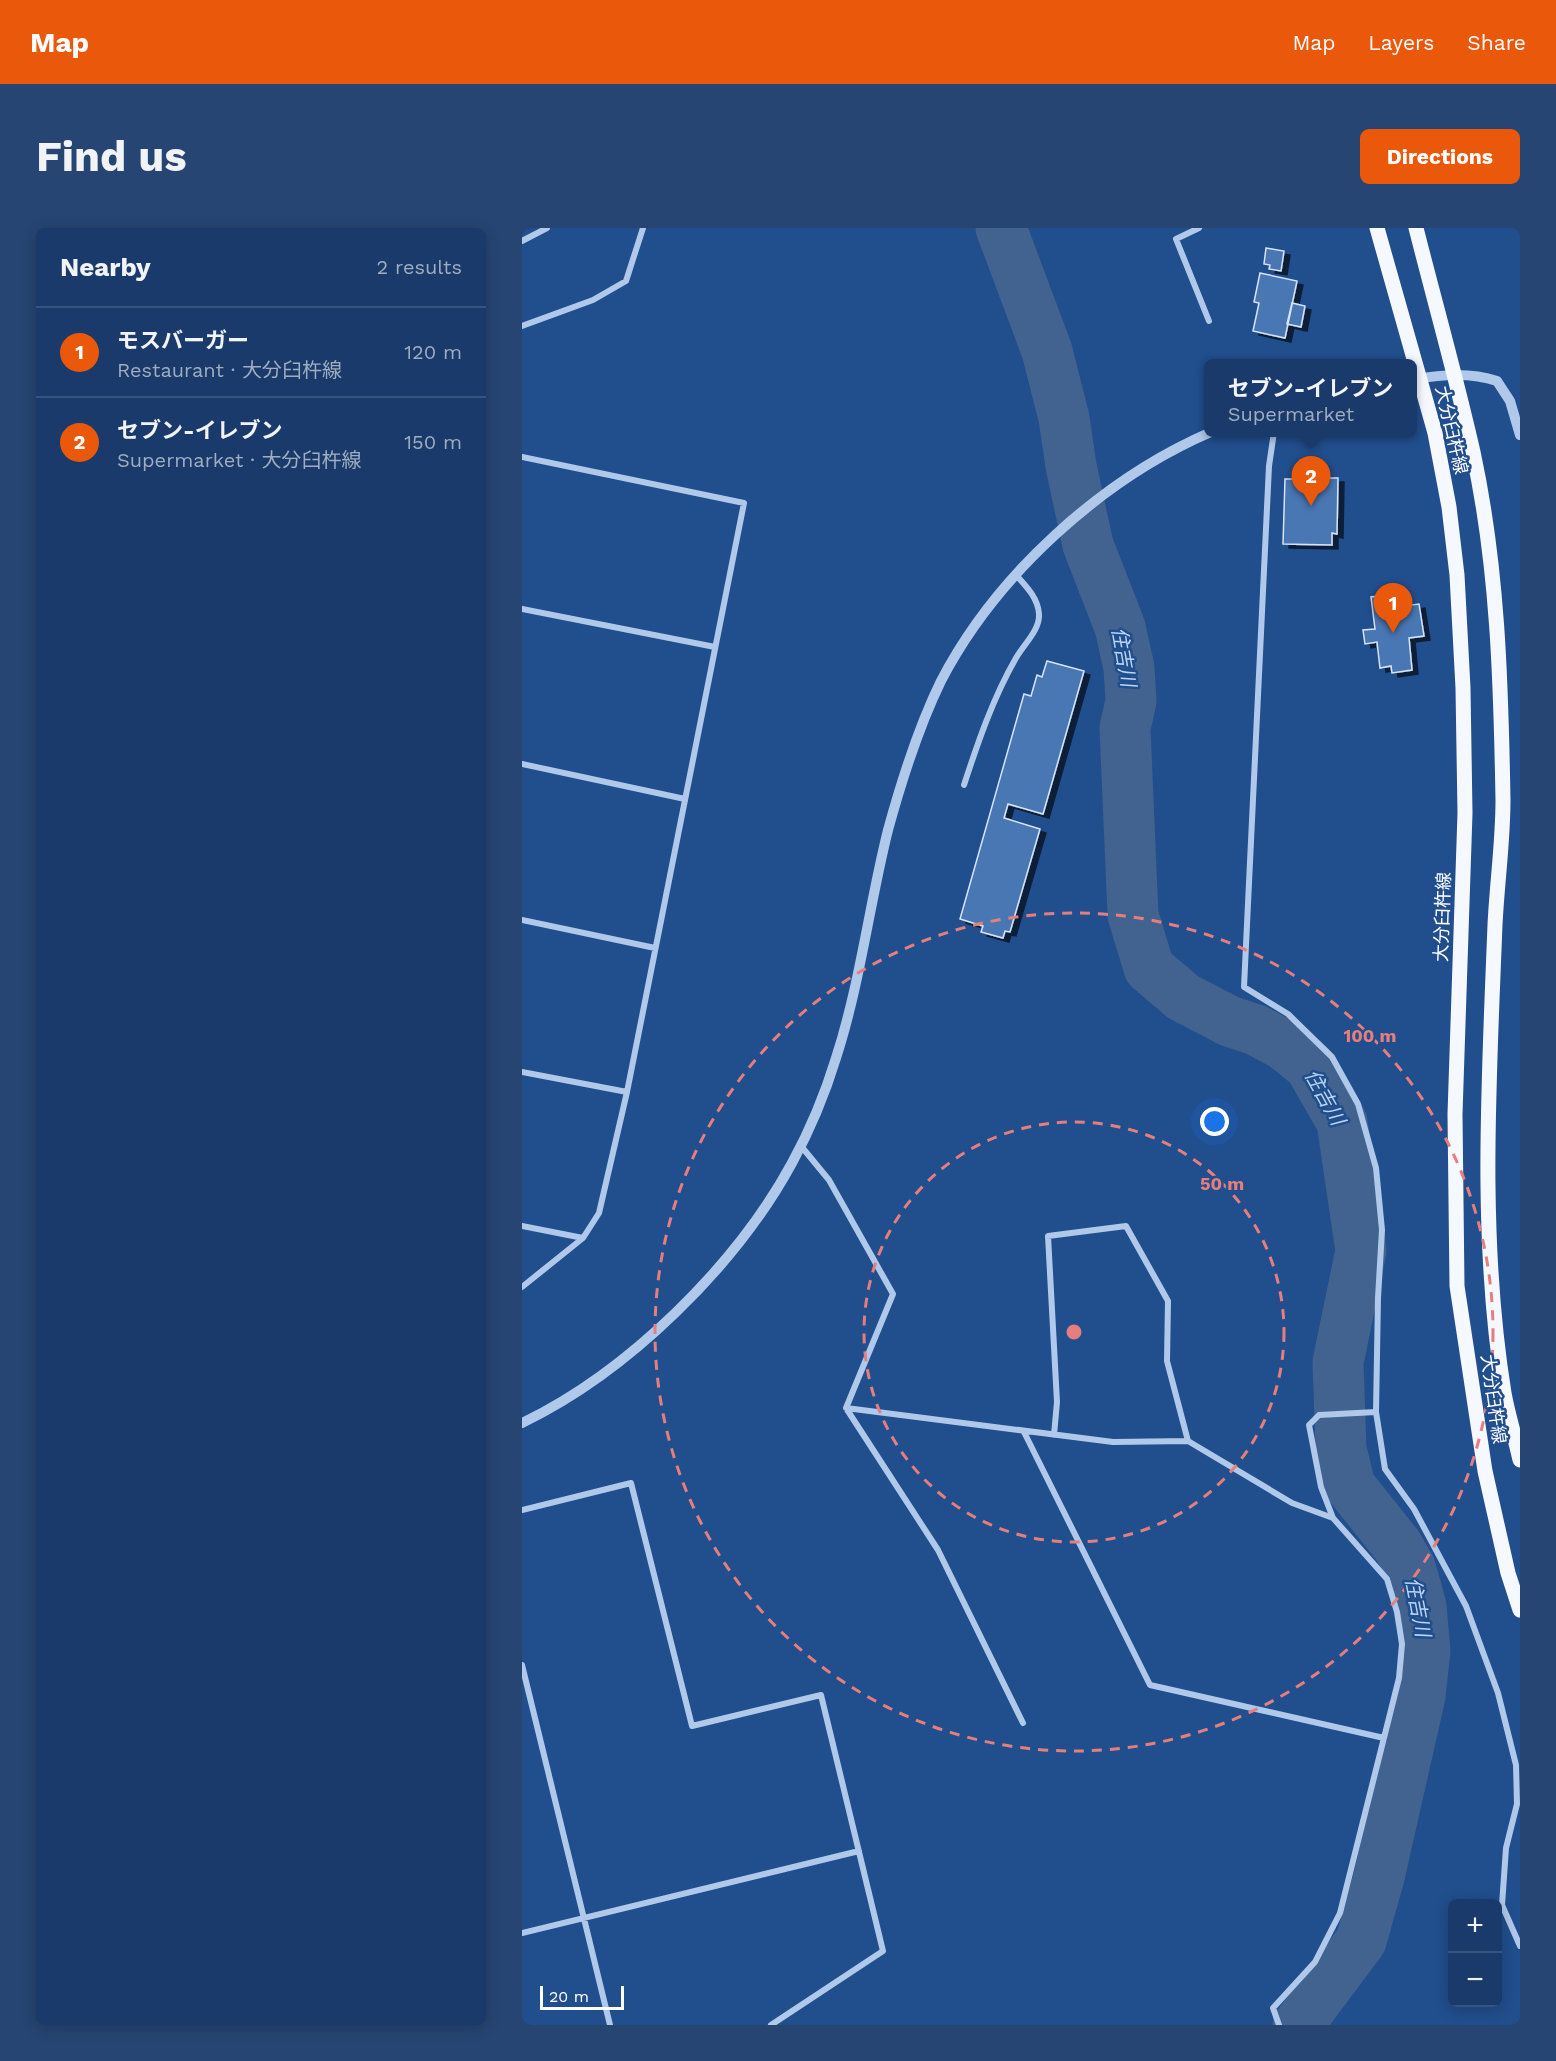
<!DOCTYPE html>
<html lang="en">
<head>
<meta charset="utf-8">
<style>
	:root { --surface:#193a6a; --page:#264572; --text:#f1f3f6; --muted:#9fadc1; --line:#37547e; --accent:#ea580c }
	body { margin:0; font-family:"Work Sans","Noto Sans JP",sans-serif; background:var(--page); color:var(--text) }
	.controls { position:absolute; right:18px; bottom:18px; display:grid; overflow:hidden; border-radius:9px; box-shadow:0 3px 15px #0003 }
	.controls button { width:54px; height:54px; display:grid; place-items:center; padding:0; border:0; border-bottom:2px solid var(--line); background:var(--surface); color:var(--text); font:30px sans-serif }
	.scale { position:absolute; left:18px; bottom:15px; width:84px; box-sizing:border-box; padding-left:6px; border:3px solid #fff; border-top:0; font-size:16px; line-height:21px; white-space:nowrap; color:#fff; -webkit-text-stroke:4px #214e8d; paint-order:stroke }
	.you { position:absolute; left:693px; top:894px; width:21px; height:21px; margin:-15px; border:4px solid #fff; border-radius:50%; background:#1a73e8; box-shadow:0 0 0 9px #1a73e833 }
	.badge { display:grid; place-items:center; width:39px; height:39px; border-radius:50%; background:var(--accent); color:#fff; font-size:20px; font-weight:700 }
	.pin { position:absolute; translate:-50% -50px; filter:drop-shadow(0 2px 3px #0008) }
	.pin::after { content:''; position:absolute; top:32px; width:21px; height:18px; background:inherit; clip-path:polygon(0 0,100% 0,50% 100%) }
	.popup { position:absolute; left:682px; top:131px; width:213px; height:78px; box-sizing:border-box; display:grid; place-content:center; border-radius:9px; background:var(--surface); filter:drop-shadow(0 2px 4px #0005); font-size:20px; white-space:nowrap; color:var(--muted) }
	.popup b { font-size:22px; color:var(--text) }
	.popup::after { content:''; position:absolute; left:50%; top:100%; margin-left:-12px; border:12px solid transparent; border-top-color:var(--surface) }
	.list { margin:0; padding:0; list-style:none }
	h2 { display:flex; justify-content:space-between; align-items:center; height:78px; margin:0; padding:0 24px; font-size:26px }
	h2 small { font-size:20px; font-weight:400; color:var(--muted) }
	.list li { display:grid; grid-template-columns:39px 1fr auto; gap:18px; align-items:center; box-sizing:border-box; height:90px; padding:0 24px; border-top:2px solid var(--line) }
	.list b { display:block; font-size:22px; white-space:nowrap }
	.list p { margin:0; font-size:20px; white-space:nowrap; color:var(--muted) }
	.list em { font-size:20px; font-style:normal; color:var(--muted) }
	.map { position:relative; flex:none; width:998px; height:1797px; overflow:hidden; border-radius:9px }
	header { display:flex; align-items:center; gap:36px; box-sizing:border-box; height:84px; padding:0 30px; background:var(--accent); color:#fff }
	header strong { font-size:28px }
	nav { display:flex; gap:33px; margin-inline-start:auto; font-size:21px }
	.intro { display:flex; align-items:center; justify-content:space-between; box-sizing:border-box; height:144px; padding:0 36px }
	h1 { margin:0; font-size:42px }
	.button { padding:15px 27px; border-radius:9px; background:var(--accent); color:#fff; font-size:21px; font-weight:700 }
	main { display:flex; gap:36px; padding:0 36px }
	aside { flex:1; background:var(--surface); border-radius:9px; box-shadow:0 3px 15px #0003 }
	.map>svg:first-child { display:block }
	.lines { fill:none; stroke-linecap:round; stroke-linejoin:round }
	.river { stroke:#42628f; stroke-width:51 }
	.building { fill:#4a77b4; stroke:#d5e4f8; stroke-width:1.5; filter:url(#shadow) }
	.minor { stroke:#b0c9eb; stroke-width:6 }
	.tertiary { stroke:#b0c9eb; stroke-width:10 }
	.primary { stroke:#f5f8fe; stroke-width:15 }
	.ring { fill:none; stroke:#e67e7e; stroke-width:3; stroke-dasharray:10 8 }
	.labels { text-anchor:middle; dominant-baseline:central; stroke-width:5; stroke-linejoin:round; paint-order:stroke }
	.street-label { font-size:18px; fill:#fff; stroke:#214e8d }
	.water-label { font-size:20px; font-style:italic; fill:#bcd4f3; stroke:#214e8d }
	.centre { fill:#e67e7e; stroke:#214e8d; stroke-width:3 }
	.ring-label { font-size:18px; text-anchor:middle; font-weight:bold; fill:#e67e7e; stroke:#214e8d; stroke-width:5; stroke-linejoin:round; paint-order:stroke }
</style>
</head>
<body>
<header>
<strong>Map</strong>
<nav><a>Map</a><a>Layers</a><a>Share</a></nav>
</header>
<div class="intro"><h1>Find us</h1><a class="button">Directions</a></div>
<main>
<aside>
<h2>Nearby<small>2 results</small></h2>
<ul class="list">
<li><span class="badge">1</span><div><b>モスバーガー</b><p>Restaurant · 大分臼杵線</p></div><em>120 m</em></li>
<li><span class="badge">2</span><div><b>セブン-イレブン</b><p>Supermarket · 大分臼杵線</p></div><em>150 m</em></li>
</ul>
</aside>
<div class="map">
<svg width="998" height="1797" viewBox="0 0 998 1797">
	<defs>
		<filter id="shadow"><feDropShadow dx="6" dy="4" stdDeviation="0" flood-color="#0009"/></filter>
	</defs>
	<rect width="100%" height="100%" fill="#214e8d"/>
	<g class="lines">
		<path class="river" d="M479 0 525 123 542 190 549 238 566 317 598 399 607 440 609 473 603 500 611 687 627 740 661 769 707 793 734 802 762 817 788 838 820 894 839 1023 816 1134 819 1221 828 1258 875 1317 888 1339 899 1378 903 1423 898 1468 857 1649 839 1713 776 1797"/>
	</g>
	<path class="building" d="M744 20 762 23 759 43 747 41 748 37 742 36Z
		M738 45 775 53 763 110 731 103 737 75 732 74Z
		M770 75 783 78 779 99 765 96Z
		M777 241 799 242 798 250H816L815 306 810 305V317L761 316 763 251H777Z
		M881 365 882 378 897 376 902 408 887 410 890 442 870 445 869 438 858 440 855 414 843 416 841 402 853 401 849 369Z
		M525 433 562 443 521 586 486 576 482 590 518 601 488 704 483 703 481 710 459 704 461 698 438 691 502 466 509 468 515 447 520 449Z"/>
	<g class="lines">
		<path class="minor" d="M677 0 654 11 687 93
			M0 13 25 0
			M0 98 71 72 104 53 121 0
			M752 204 747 238 722 759 766 786 810 829 836 876 854 940 860 1002 856 1070 854 1184 863 1241 892 1281 944 1378 976 1465 994 1537 995 1576 984 1620 980 1677 998 1718
			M0 229 222 275 105 864 77 985 61 1010 0 1059
			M0 381 193 419
			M0 536 163 571
			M442 557C456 514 471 470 494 430 502 416 518 402 517 386 516 370 504 358 494 347
			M0 692 133 720
			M0 844 105 864
			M279 918 307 952 371 1066 324 1180 416 1322 501 1495
			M0 998 61 1010
			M324 1180 591 1214 666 1213
			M502 1204 628 1457 862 1510
			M532 1207 535 1174 526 1008 604 998 646 1073 645 1133 666 1213 770 1275 811 1290
			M0 1282 109 1255 170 1498 299 1467 361 1723 249 1797
			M0 1437 88 1797
			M0 1705 337 1623
			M757 1797 751 1780 793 1734 818 1685 877 1450 880 1416 875 1384 865 1351 811 1290 799 1259 787 1197 797 1187 854 1184"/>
		<path class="tertiary" d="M892 151C920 147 947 144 975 153L988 173 998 207
			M0 1195C106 1144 214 1038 270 935 288 902 303 866 314 830 338 756 347 678 366 602 380 551 396 500 419 453 474 347 580 251 689 204"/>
		<path class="primary" d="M855 0 913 205 927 279 935 347 941 460 943 585 933 886 935 1058 963 1243 986 1345 998 1382
			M894 0C913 75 934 149 951 224 976 339 979 456 981 572 981 614 975 655 973 697 967 853 957 1010 982 1165 986 1187 993 1209 998 1232"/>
	</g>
	<g class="ring">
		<circle cx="552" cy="1104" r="210"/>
		<circle cx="552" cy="1104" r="419"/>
	</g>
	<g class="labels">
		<g class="street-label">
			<text transform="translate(930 202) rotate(77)">大分臼杵線</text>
			<text transform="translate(920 689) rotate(-88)">大分臼杵線</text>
			<text transform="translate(972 1171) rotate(82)">大分臼杵線</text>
		</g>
		<g class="water-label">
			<text transform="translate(602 429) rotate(80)">住吉川</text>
			<text transform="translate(803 869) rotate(61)">住吉川</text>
			<text transform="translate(896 1379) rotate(79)">住吉川</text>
		</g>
	</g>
	<circle cx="552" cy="1104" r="9" class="centre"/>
	<g class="ring-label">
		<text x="848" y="814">100 m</text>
		<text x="700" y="962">50 m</text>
	</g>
</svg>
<div class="controls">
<button>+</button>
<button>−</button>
</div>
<div class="scale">20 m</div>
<div class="you"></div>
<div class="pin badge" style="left:871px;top:405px">1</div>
<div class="pin badge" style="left:789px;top:278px">2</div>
<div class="popup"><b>セブン-イレブン</b>Supermarket</div>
</div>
</main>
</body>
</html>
